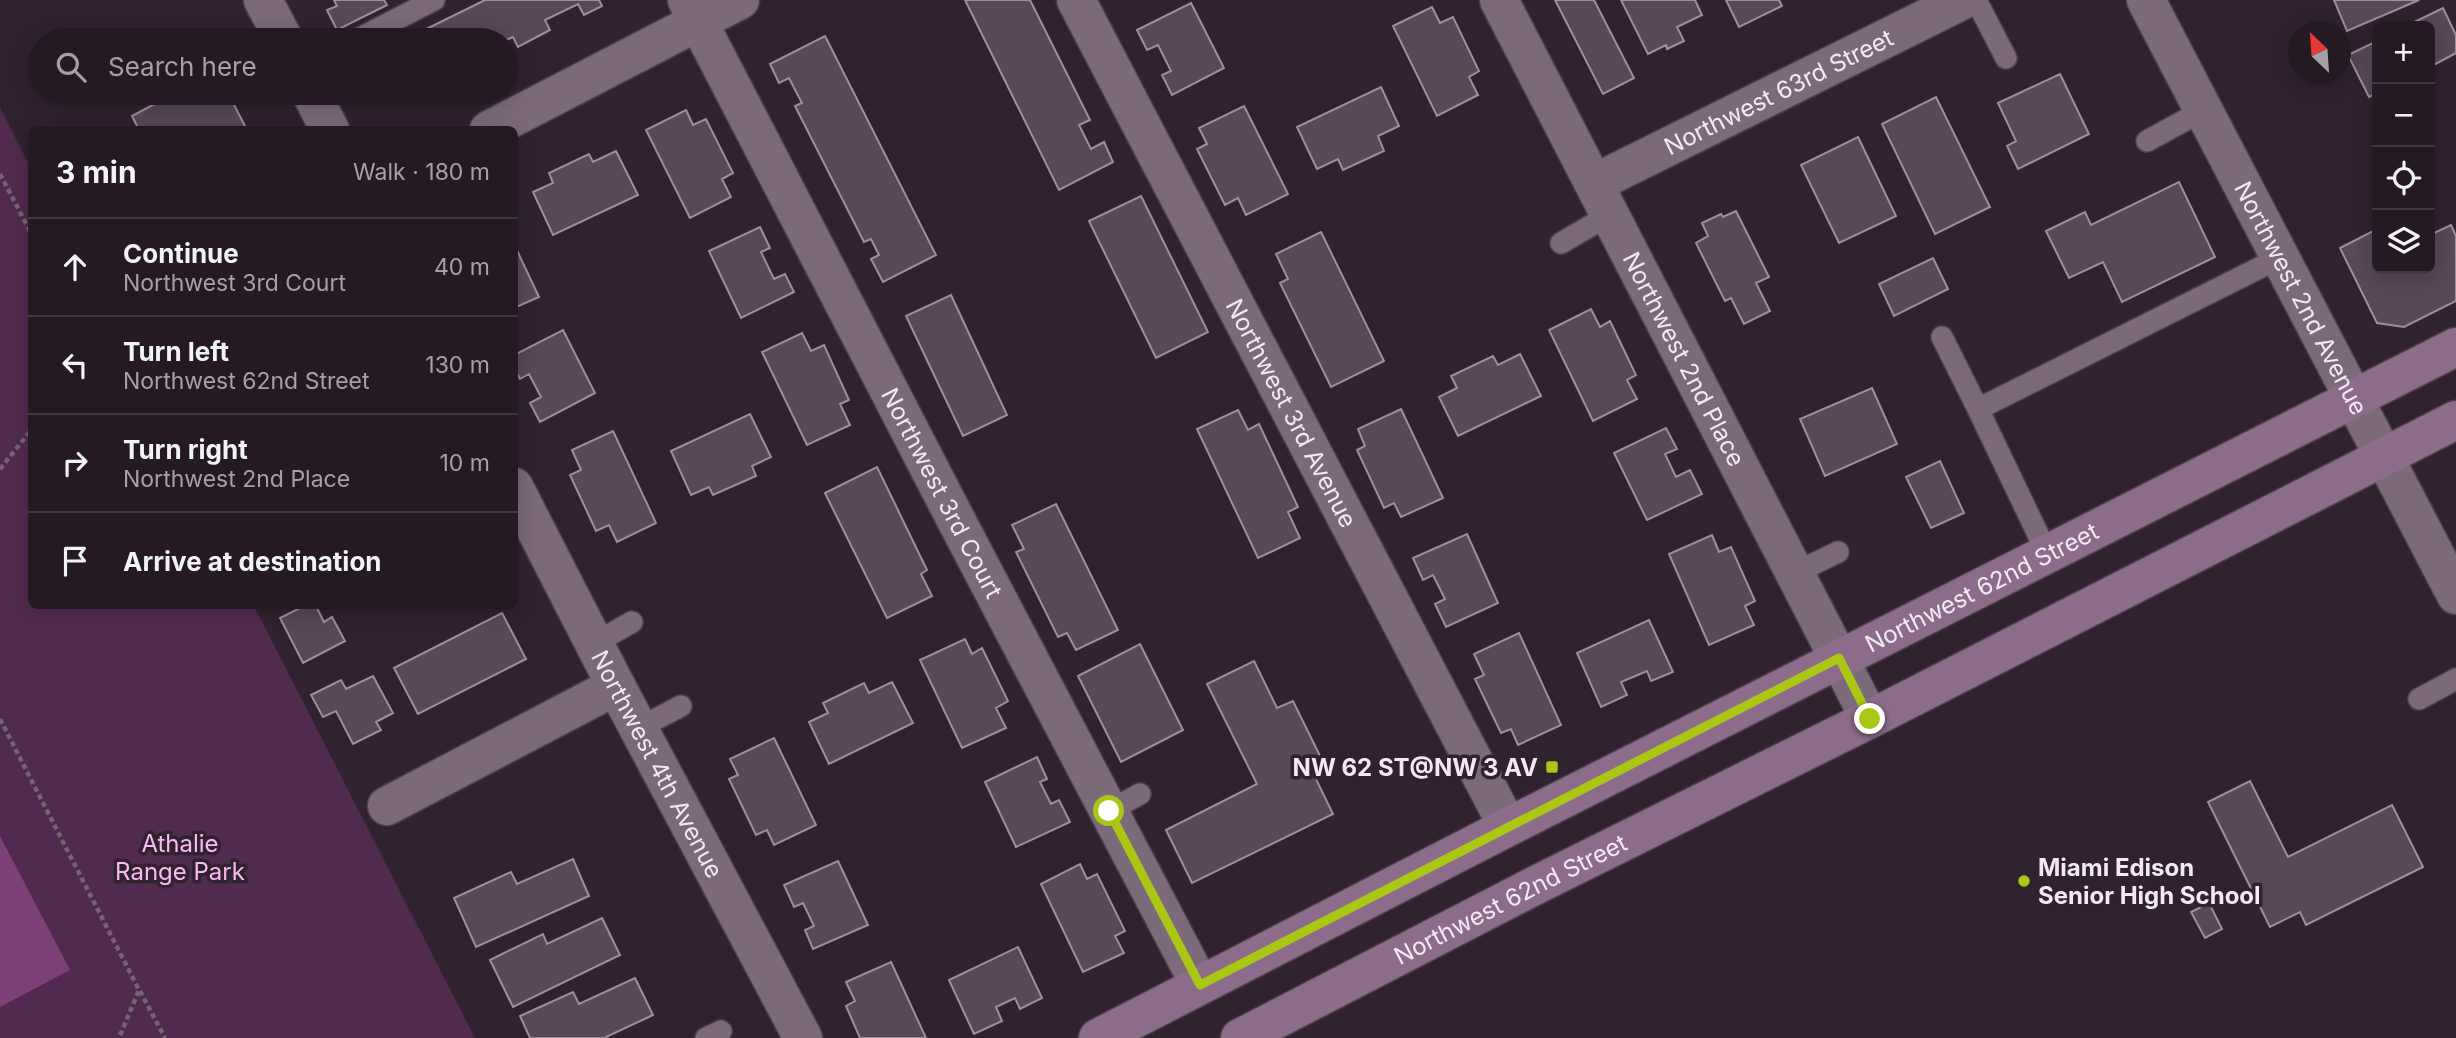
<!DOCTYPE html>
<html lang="en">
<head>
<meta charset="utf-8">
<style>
	:root { --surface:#251a23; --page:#2d232b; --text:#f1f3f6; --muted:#a3a1a6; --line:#423841 }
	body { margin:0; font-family:Inter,sans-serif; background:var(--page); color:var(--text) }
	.controls { position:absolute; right:21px; top:21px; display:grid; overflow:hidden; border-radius:10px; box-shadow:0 4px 18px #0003 }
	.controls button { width:63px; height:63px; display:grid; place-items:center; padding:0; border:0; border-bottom:2px solid var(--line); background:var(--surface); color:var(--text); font:35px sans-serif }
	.compass { position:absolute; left:2288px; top:21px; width:63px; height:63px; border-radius:50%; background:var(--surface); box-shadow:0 4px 18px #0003; rotate:335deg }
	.stop { position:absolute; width:21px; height:21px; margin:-16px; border:5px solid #abc615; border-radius:50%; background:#fff }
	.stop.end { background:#abc615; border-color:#fff; box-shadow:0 2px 7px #0008 }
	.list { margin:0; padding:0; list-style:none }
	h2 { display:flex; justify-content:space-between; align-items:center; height:91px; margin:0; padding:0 28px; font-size:30px }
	h2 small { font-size:23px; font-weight:400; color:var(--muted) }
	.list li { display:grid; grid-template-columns:46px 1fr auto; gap:21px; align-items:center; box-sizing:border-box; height:98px; padding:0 28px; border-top:2px solid var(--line) }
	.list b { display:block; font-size:26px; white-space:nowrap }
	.list p { margin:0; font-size:23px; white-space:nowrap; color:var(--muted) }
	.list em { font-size:23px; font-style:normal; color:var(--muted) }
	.icon { flex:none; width:38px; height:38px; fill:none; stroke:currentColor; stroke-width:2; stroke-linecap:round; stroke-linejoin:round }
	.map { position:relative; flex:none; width:2456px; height:1038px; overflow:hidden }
	.search { position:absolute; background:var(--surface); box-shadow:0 4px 18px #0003; left:28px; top:28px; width:490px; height:77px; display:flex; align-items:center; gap:18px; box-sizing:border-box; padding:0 24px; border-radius:38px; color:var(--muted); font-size:26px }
	.panel { position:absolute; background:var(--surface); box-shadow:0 4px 18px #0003; left:28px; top:126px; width:490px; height:483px; border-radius:10px }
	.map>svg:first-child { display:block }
	.green { fill:#512a4f }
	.water { fill:#7a4077 }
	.building { fill:#594858; stroke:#a08d9e; stroke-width:2 }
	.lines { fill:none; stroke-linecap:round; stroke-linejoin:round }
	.service-casing { stroke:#4d404c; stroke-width:24 }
	.minor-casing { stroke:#4d404c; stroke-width:41 }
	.tertiary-casing { stroke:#4d404c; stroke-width:41 }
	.secondary-casing { stroke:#4d404c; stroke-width:41 }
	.path { stroke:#736571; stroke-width:4.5; stroke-dasharray:5 3.5; stroke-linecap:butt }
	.service { stroke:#7c6a7b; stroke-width:21 }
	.minor { stroke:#7c6a7b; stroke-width:38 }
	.tertiary { stroke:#7c6a7b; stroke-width:38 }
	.secondary { stroke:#8d6c8b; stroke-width:38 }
	.route { stroke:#abc615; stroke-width:9 }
	.poi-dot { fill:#abc615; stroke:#31222f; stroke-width:2.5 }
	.labels { text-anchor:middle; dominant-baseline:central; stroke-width:7; stroke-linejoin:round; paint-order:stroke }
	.street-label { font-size:24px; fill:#f4e9f3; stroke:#31222f }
	.poi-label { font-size:24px; font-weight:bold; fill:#f4e9f3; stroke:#31222f; text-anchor:end }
	.park-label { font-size:24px; fill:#fcb7f6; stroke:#31222f }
</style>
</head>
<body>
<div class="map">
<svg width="2456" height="1038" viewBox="0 0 2456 1038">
	<rect width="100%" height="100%" fill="#31222f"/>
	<path class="green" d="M0 107 31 169 32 606H254L475 1038H0Z"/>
	<path class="water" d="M0 836 70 970 0 1007Z"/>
	<path class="building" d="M334 0H384L387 5 337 30 327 10 337 6Z
		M485 0H599L602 6 584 15 578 4 545 20 550 30 518 47 513 37 506 40H404Z
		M965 0H1030L1090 120 1079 125 1091 149 1104 142 1113 162 1059 190Z
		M1555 0H1594L1634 78 1603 94Z
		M1621 0H1695L1702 15 1677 27 1684 41 1667 49 1666 45 1648 54Z
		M1726 0H1779L1782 6 1739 27Z
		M2334 0H2419L2347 31Z
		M1191 3 1224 68 1172 95 1162 75 1171 71 1158 45 1147 50 1137 30Z
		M1432 7 1440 23 1453 17 1479 71 1469 77 1478 95 1437 116 1393 26Z
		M2443 8 2456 35V53L2430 67V26H2406Z
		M825 36 936 255 883 282 871 259 879 255 871 239 864 242 795 106 802 103 789 78 779 83 770 64Z
		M2377 41V93L2369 97 2348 55Z
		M2060 74 2089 134 2018 169 2007 146 2016 141 1998 103Z
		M1381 87 1399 126 1378 136 1384 151 1343 170 1338 159 1317 169 1297 127Z
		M175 93H196L201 102 219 93H228L247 130H139L132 116Z
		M404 93H430L409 104Z
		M1936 97 1990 207 1935 234 1882 124Z
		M1244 106 1288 194 1246 215 1238 198 1225 205 1197 149 1207 144 1199 128Z
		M686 110 693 125 706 119 733 173 722 179 731 197 690 218 646 130Z
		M1858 137 1896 216 1839 243 1801 165Z
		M616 151 638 195 553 235 533 192 553 183 549 173 589 154 593 162Z
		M2179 182 2215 257 2122 302 2103 262 2069 278 2046 231 2085 212 2091 225Z
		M1141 196 1208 332 1156 358 1089 221Z
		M1736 211 1769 277 1756 283 1770 311 1744 324 1731 298 1725 301 1696 243 1708 236 1702 223 1721 214 1723 217Z
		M2451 225 2456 236V301L2404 327 2377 323 2340 248 2373 231 2377 240V268H2430V235Z
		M760 227 770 248 761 252 774 279 785 274 794 292 741 318 709 251Z
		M1321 232 1384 361 1331 387 1280 283 1288 279 1276 254Z
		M514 244 539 297 514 308Z
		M1933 258 1948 289 1894 316 1879 284Z
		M951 295 1007 415 963 436 906 316Z
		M1591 309 1600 327 1610 321 1636 375 1627 380 1637 399 1593 421 1549 330Z
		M563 330 595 393 540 422 530 403 541 397 529 374 520 379 514 368V355Z
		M802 333 811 351 824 345 849 400 840 404 850 425 807 445 762 352Z
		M1520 354 1541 396 1458 436 1439 397 1457 388 1451 376 1493 356 1498 365Z
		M1872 388 1897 444 1825 476 1800 419Z
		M1401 409 1443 498 1401 517 1394 503 1384 508 1357 450 1365 446 1358 429Z
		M1238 410 1248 430 1259 424 1298 507 1288 512 1300 538 1258 558 1197 429Z
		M750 414 771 457 752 466 756 476 713 495 709 487 691 495 671 451Z
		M1666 428 1677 449 1665 454 1676 477 1690 470 1702 494 1647 520 1614 453Z
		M613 431 656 523 617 542 609 525 596 531 570 475 581 470 572 450Z
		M1940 461 1964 513 1931 528 1906 477Z
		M877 467 927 570 921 574 932 596 887 618 825 493Z
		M1056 504 1118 630 1076 650 1067 633 1058 637 1016 552 1024 549 1012 525Z
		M1467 534 1498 603 1446 627 1435 604 1445 599 1433 575 1423 580 1413 558Z
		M1712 535 1719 552 1731 547 1755 601 1745 606 1754 625 1709 645 1669 554Z
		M304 606H316L324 622 332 617 345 641 303 663 280 618Z
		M502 613 526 659 418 714 394 668Z
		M1649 620 1673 672 1651 681 1647 671 1621 682 1627 695 1601 707 1577 653Z
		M1519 633 1561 725 1518 745 1511 729 1501 733 1475 679 1484 675 1474 654Z
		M965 639 972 654 982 648 1008 701 996 708 1006 728 962 748 920 660Z
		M1140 644 1183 730 1121 762 1078 676Z
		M1254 661 1277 708 1293 701 1325 766 1313 773 1333 814 1192 883 1166 830 1257 784 1207 684Z
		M373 676 393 713 376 722 381 730 353 744 336 711 323 717 311 695 341 680 346 689Z
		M892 682 913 723 829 764 809 722 828 713 823 703 864 683 869 693Z
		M774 738 816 825 774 845 767 830 756 835 729 779 738 775 730 759Z
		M1037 757 1047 779 1040 782 1051 804 1059 800 1070 822 1016 847 985 782Z
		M2250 781 2288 857 2392 805 2423 867 2306 925 2300 912 2270 927 2208 802Z
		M573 859 589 896 476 947 454 898 511 872 517 884Z
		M838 861 868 925 813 949 805 930 814 926 803 903 794 907 784 885Z
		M1080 864 1087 879 1097 874 1125 931 1115 936 1124 953 1083 972 1041 884Z
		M2209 903 2222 929 2205 938 2191 912Z
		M602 918 620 955 513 1007 490 960 543 934 547 944Z
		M1018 947 1042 998 1020 1009 1015 998 996 1007 1002 1021 974 1034 949 980Z
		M891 962 926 1038H860L846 1006 855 1001 846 982Z
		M635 978 653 1015 604 1038H530L520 1016 573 992 579 1004Z"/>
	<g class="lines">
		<g class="service-casing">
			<path id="service" d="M1976 0 2006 58
				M356 40 434 0
				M2147 141 2204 110
				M1561 243 1611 214
				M1942 337 1978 409
				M2047 553 1978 409 2281 257
				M1795 573 1838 552
				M595 643 632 622
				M2419 699 2456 679
				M639 728 681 706
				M1109 811 1140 794
				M706 1038 721 1031"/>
		</g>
		<g class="minor-casing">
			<g id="minor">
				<path d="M263 0 284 40"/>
				<path id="s1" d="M687 0 954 516 1200 985"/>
				<path id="s2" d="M1076 0 1508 827"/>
				<path id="s3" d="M1499 0 1870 719"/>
				<path d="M311 93 330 130"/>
				<path d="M489 130 740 0"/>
				<path id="s4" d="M1595 183 1963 0"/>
				<path id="s5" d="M514 487 616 686 803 1038"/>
				<path d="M387 806 616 686"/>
			</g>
		</g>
		<g class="tertiary-casing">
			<g id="tertiary">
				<path id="s6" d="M2146 0 2456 595"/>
			</g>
		</g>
		<g class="secondary-casing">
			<g id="secondary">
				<path id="s7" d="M1098 1038 1508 827 2456 347"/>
				<path id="s8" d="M1240 1038 1538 884 1870 719 2456 420"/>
			</g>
		</g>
		<path class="path" d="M0 174 32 235
			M0 469 32 429
			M0 719 139 990 119 1038
			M140 991 165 1038"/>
		<use href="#service" class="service"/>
		<use href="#minor" class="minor"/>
		<use href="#tertiary" class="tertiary"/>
		<use href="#secondary" class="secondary"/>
	</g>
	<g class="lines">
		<path class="route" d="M1109 811 1200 985 1839 658 1870 719"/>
	</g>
	<g class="poi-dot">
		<rect x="1545" y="760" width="14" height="14" rx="3.5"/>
		<circle cx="2024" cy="881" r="7"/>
	</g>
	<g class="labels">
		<g class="street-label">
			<text stroke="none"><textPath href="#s4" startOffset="205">Northwest 63rd Street</textPath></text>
			<text stroke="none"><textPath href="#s6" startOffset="336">Northwest 2nd Avenue</textPath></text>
			<text stroke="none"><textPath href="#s3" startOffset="404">Northwest 2nd Place</textPath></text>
			<text stroke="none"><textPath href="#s2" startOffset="466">Northwest 3rd Avenue</textPath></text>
			<text stroke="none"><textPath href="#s1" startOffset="555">Northwest 3rd Court</textPath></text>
			<text stroke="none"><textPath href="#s7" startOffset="992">Northwest 62nd Street</textPath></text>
			<text stroke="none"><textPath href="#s5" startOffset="312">Northwest 4th Avenue</textPath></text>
			<text stroke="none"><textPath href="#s8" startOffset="304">Northwest 62nd Street</textPath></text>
		</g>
		<g class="poi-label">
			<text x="1538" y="767">NW 62 ST@NW 3 AV</text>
			<text x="2038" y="867" text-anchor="start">Miami Edison<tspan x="2038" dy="28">Senior High School</tspan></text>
		</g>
		<g class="park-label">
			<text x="180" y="843">Athalie<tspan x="180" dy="28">Range Park</tspan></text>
		</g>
	</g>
</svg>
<div class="controls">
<button>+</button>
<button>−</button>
<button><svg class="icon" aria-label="locate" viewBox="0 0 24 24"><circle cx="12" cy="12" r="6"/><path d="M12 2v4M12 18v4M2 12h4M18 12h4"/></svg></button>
<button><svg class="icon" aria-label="layers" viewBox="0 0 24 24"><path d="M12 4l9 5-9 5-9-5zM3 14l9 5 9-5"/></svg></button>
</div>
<svg class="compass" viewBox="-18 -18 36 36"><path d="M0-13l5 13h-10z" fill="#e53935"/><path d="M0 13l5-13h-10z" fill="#a3a1a6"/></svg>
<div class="stop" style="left:1109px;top:811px"></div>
<div class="stop end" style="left:1870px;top:719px"></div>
<div class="search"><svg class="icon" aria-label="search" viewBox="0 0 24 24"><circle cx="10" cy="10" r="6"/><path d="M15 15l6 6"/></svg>Search here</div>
<section class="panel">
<h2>3 min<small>Walk · 180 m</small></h2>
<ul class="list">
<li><svg class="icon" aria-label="ahead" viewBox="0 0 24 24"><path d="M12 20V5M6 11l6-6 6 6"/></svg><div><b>Continue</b><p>Northwest 3rd Court</p></div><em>40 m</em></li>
<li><svg class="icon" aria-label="left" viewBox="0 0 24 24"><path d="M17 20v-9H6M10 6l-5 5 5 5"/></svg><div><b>Turn left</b><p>Northwest 62nd Street</p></div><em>130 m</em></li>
<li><svg class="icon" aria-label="right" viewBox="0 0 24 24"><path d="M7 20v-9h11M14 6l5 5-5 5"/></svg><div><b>Turn right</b><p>Northwest 2nd Place</p></div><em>10 m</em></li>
<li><svg class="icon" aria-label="arrive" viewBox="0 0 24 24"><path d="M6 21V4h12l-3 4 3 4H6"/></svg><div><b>Arrive at destination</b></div></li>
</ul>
</section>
</div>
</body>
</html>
